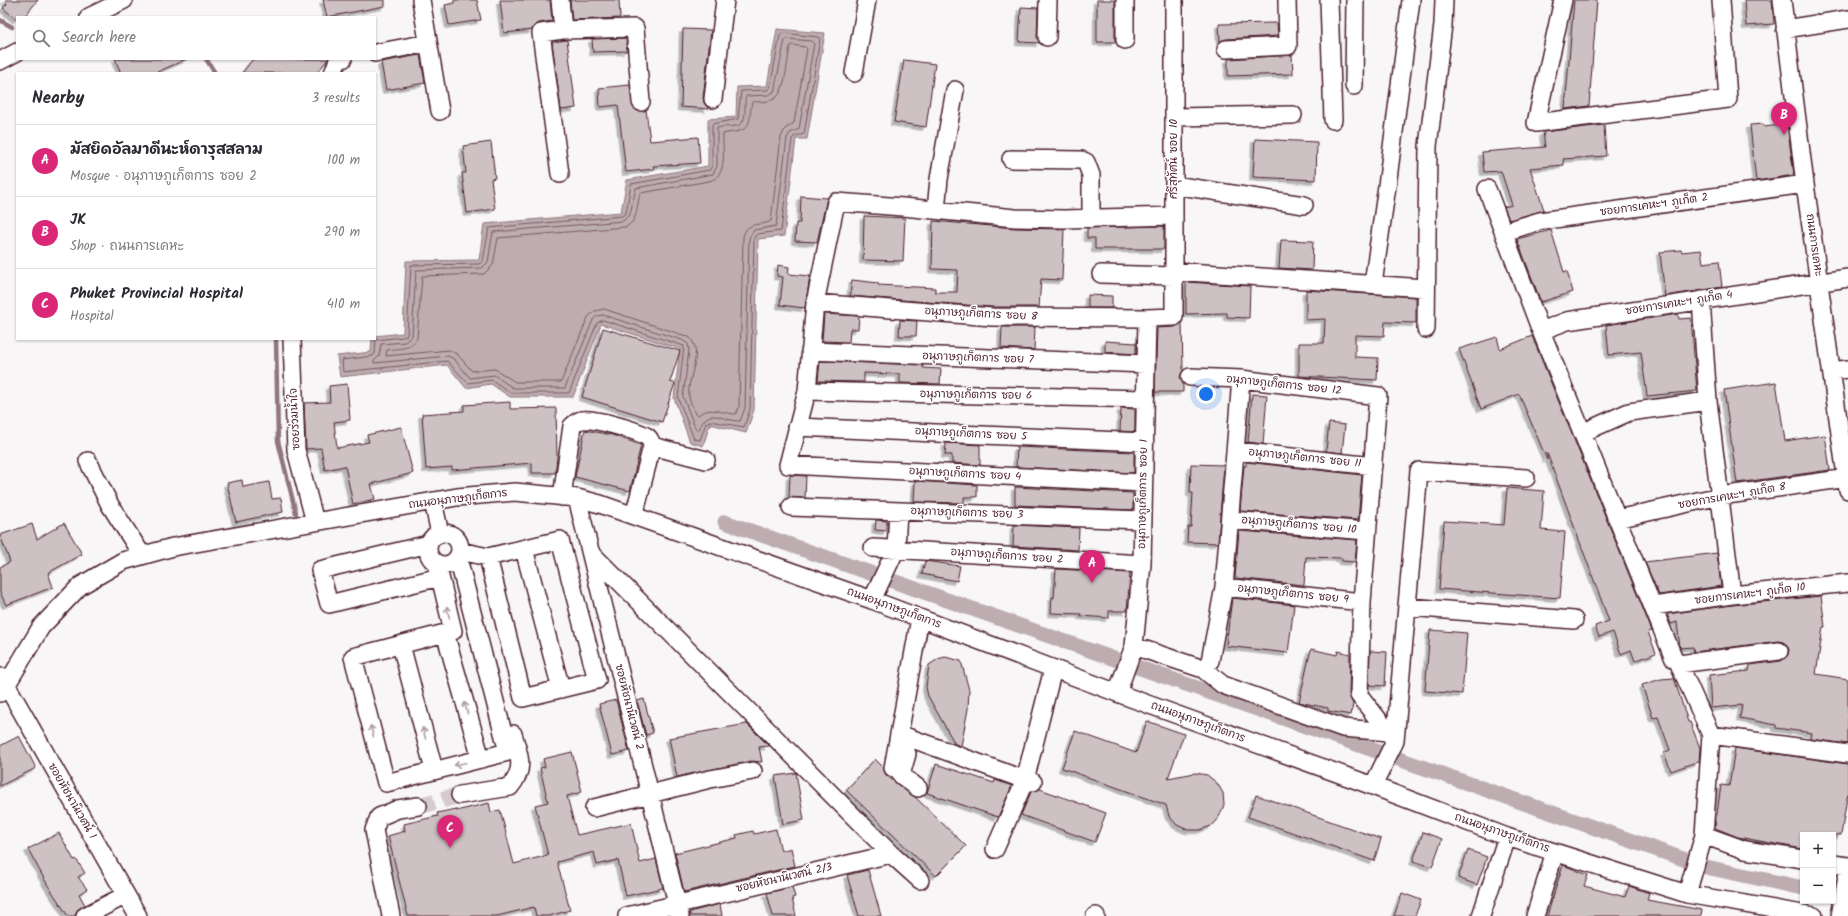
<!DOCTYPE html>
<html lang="en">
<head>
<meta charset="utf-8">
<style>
	:root { --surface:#fff; --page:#f7f7f7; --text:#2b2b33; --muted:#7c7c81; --line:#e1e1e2; --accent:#db2777 }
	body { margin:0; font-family:Kalam,"Playpen Sans Thai",sans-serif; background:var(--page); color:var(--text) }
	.controls { position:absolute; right:12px; bottom:12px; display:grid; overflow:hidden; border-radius:0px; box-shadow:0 1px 3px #0004 }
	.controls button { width:36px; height:36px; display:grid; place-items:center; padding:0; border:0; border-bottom:1px solid var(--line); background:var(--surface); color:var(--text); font:20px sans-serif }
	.you { position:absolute; left:1206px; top:394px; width:14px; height:14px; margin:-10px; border:3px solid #fff; border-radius:50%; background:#1a73e8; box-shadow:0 0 0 6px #1a73e833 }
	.badge { display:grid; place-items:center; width:26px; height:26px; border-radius:50%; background:var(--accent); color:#fff; font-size:13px; font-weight:700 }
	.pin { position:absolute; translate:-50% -33px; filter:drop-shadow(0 1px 2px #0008) }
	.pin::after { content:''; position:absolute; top:21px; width:14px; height:12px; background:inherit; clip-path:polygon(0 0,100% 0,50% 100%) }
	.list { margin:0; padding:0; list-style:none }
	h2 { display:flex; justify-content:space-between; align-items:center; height:52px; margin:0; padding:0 16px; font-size:17px }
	h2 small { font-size:13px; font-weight:400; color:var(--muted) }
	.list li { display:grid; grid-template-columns:26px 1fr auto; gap:12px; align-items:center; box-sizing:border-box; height:72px; padding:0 16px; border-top:1px solid var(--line) }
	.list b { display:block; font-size:15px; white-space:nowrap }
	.list p { margin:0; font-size:13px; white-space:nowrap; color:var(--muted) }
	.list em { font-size:13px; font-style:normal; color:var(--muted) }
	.icon { flex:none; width:22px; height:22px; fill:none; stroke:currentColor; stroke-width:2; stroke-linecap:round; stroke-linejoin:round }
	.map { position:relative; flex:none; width:1848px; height:916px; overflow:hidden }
	.search { position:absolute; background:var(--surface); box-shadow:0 1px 3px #0004; left:16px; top:16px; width:360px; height:44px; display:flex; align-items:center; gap:10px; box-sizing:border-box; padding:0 14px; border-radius:0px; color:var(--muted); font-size:15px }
	.panel { position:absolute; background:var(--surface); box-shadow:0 1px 3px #0004; left:16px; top:72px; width:360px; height:268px; border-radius:0px }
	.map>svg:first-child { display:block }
	.water { fill:#bdadb0; stroke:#8f747b }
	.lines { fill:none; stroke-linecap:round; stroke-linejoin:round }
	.shore { stroke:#785860; stroke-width:1 }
	.stream { stroke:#8f747b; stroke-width:4.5 }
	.canal { stroke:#bdadb0; stroke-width:15 }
	.building { fill:#cdc1c4; stroke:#4a1f2b; filter:url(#shadow) }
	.minor-tunnel { stroke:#d5cbce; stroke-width:17; stroke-dasharray:17 8; stroke-linecap:butt }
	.minor-casing { stroke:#4a1f2b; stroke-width:20 }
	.minor { stroke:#fff; stroke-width:17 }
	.oneway { stroke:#ae9aa0 }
	.labels { text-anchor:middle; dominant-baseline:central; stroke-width:3; stroke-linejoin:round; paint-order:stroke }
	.street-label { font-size:11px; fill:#4a1f2b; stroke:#fff }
</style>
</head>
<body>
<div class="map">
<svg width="1848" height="916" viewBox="0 0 1848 916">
	<defs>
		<filter id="shadow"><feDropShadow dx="-3.5" dy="3.5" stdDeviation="0" flood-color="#0004"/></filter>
	</defs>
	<rect width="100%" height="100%" fill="#f8f6f7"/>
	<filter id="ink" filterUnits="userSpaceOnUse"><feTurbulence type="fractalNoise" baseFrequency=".025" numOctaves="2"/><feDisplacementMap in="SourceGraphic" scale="8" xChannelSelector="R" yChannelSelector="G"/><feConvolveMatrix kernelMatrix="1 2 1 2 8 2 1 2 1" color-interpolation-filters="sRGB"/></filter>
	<g filter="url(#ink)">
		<path class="water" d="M777 29 825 33 807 139H796L784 236 758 239 754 410 746 433 710 424 703 446 690 442 674 398 680 349 601 324 573 397H510L491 384 466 388 447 365 340 377 337 356 371 352 372 339H375V336L403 333 406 261 479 260 484 224 621 212 627 180 708 166V119L736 117 737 87 767 86Z"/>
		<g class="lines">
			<path class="shore" d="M783 33 818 37 820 39 804 134 795 136 792 139 781 231 757 234 754 238 750 409 744 427 710 421 706 423 700 440 694 439 678 398 684 346 603 320 597 323 569 393H511L492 380 468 383 447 361 343 372 342 360 373 356 375 353 376 340 403 337 407 335 411 265 479 264 483 261 489 228 622 216 626 213 631 184 710 170 712 166V124L738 119 741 91 767 90 770 88 780 35Z
				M787 39 812 41 814 43 799 129 790 133 787 138 776 226 754 230 749 238 745 408 740 421C721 421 708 405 699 430H696L683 397 689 350 688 344 682 340 603 315 597 316 593 320 565 388H513L494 375 470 378 454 359 448 356 374 363V361L379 356 381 344 405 342 412 336 416 270 482 268 488 262 493 232 623 221 630 214 636 188 713 174 717 166V128C723 126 730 127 737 126 749 122 743 105 746 96L768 95 774 92 785 40Z
				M792 45 805 47 807 49 794 123 785 129 781 137 771 221C760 227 747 220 743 237L739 407 736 414C723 414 711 405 698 415L696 414C694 409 690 403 689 397 686 379 705 352 689 337L604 309 595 311 588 317 561 382H515L495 369 472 371 457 354 449 350 386 356 387 350C399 348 411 350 417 338L422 276 484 274 493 265 498 238 625 227C640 221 635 205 641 193L709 181C729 176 722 149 723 134 728 132 733 133 739 131 753 128 749 113 752 102 759 101 767 103 774 99 786 93 787 60 790 47Z"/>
			<path class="stream" d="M0 20 12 27
				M206 59 215 73
				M276 339 278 441 296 513"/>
			<path class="canal" d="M725 522 1706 867 1803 888"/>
		</g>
		<path class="building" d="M5 0H38L24 17H17V20L3 8 7 4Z
			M323 0H385V6L327 17Z
			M454 0H477L481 20 449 25 445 5 454 3Z
			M500 0H550L552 21 539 23 535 25 532 30 504 33Z
			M570 0H619L620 18 572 20Z
			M1097 0H1115V42H1097Z
			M1574 0H1597L1589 106 1565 109Z
			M1744 0H1772L1774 24 1746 26Z
			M1021 7 1038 8 1037 37 1040 43 1019 42Z
			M1277 23 1278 36 1226 39 1220 41 1219 24Z
			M683 29 711 30 703 98 704 103 709 109 681 107Z
			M626 38 627 51 593 52 592 39Z
			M567 40 576 108 561 110 552 42Z
			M420 55 425 83 386 90 381 62Z
			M1292 55 1293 74 1228 76V59Z
			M115 59H187L155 73H121Z
			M253 59H328L317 73H242Z
			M904 60 935 64 926 127 894 122Z
			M630 85 633 107 637 111 646 110 650 141 698 137 700 163 653 166 654 169 626 172 618 105 600 107 599 88Z
			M1763 124 1764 127 1787 124 1794 175 1756 181 1750 125Z
			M1604 125 1606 156 1563 159 1564 165 1530 168 1544 210 1509 220 1504 207 1512 205 1501 171 1484 172 1482 152 1545 147 1543 132Z
			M1255 139 1317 142 1316 180 1253 177Z
			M491 142 495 178 491 179 495 209 467 213 462 173H466L463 146Z
			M801 196 827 198 817 242 795 241 796 223H800Z
			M864 216 905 218 903 261 863 260Z
			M933 221 1015 228 1064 229 1062 280 1041 279 1039 307H992L850 296 852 280 878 283V285L935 288V292H957L958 270 932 269Z
			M1164 226V249H1095V238H1087V228Z
			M1551 230 1564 272 1567 271 1573 292 1541 302 1517 239Z
			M1281 240 1313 241 1312 270 1279 268Z
			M1681 250 1682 252 1701 250 1703 263 1719 261 1722 287 1665 296 1660 252Z
			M778 265 789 267 788 274 810 276 805 308 780 305 783 277 777 276Z
			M1186 282 1250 286 1249 318 1227 317V313L1186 314Z
			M1306 290 1416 297V323L1385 322 1384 336 1355 335V357L1378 358 1377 380 1299 376V343H1324L1325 319 1306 320Z
			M1088 295 1112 296V308H1088Z
			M824 314 859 316 858 329H850L849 342 822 341Z
			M1678 314 1679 319 1691 318 1697 391 1647 396 1641 352 1609 355 1606 325Z
			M900 320 917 321 916 336H899Z
			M1182 322 1183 371 1180 377 1183 383V392H1155L1157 328 1175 327Z
			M1002 327H1035L1034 350 1001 348Z
			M603 328 680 351 670 382 675 383 662 422 582 397Z
			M1532 336 1652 631 1648 632 1656 653 1635 661 1631 650 1621 654 1613 632 1599 637 1595 626 1609 621 1547 453V460L1519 394 1481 409 1459 349 1497 337 1500 349Z
			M1105 341 1136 343V354L1105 352Z
			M820 361 923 365V368L941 369 940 384 900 383V374L864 373V382L818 381Z
			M1776 382 1785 441 1825 435 1830 470 1737 483 1724 390Z
			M347 384 350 420 334 422 337 448 369 442 367 435 401 427 413 473 371 484 375 499 353 504 345 466 325 470 321 448 306 449 304 403 330 402 329 386Z
			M1252 394 1267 395 1263 444 1248 442Z
			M510 402V409L556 408 557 458 555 473H532V463L452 470V467L426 469 422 414 464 411V405Z
			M1121 408 1135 409V432L1120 431Z
			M1329 423 1345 425 1342 453 1326 451Z
			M585 430 612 435 641 445 630 491 575 477Z
			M946 443 980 445V465L952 463V455H945Z
			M1017 447 1134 452V473L1016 467Z
			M1246 462 1362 475 1358 520 1240 511 1244 466H1246Z
			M1191 464 1224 465 1218 543 1187 542 1188 527H1191L1193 493H1190Z
			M790 475 806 476 805 498 789 497Z
			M242 480 243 487 269 482 272 499 281 498 283 512 236 522 227 483Z
			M915 481 977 485V497H964V503L914 502Z
			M1015 487 1133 493V510L1015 505Z
			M1507 488 1544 491 1541 530 1565 532 1560 598 1439 589 1444 521 1504 525Z
			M876 520 887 521V531L875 530Z
			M64 523 82 554 48 573 53 587 6 605 0 592V567L10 562 0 535 32 524 37 539Z
			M1014 525 1079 528 1078 550 1013 546Z
			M1239 531 1357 540 1355 562 1342 561V558L1306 557 1304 585 1235 578Z
			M1717 553 1721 586 1659 595 1645 562Z
			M925 561 960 566 957 581 922 574Z
			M1056 569 1130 573 1127 611H1109V618L1081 616V614L1051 613 1052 597 1054 598Z
			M1821 596 1825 627H1823L1816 674 1848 679V744L1811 739 1812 733 1776 728V725L1740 718 1742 705 1711 708 1709 675 1749 671 1750 665 1781 661 1788 655 1789 650 1787 645 1783 642 1778 641 1694 652 1693 647 1680 648 1677 622 1671 624 1667 614 1733 605Z
			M1232 598 1294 605 1288 653 1226 646Z
			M1430 630 1467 633 1462 694 1425 691Z
			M1311 649 1337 655 1338 651 1350 654 1349 695 1353 704 1351 715 1328 711V708L1299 702Z
			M1370 651 1387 652 1385 686 1369 685Z
			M945 657 961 661 969 690 968 709 961 746 955 744 928 696 926 687 929 665 938 659Z
			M1674 678 1688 722H1690L1700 748 1699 761 1671 771 1664 753 1670 750 1658 717 1653 718 1642 685 1661 679Z
			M644 699 653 733 646 735 637 701Z
			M616 700 629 751 612 755 599 704Z
			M1147 721 1184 734 1168 778 1195 773 1207 775 1217 783 1223 793 1224 805 1219 817 1211 826 1200 830H1188L1177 825 1169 816 1166 805 1062 768 1075 731 1136 753Z
			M747 724 769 746 759 747 762 762 751 761 677 777 669 738Z
			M19 736 36 768 0 786V746Z
			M1735 748 1848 764V792L1841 835H1803V849L1738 837 1715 828 1721 785 1729 786Z
			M572 752 582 792 567 796 577 835 631 823 640 863 656 859 663 888 626 896 618 860 597 865 594 852 557 862 570 910 549 916H536L534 907 497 916H408L388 836 405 831 404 824 438 816 437 813 456 809V811L489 803 491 812 500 810 514 864 548 855 535 805 548 802 540 768 545 767 543 759Z
			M875 759 883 767 886 775 915 797 966 846 936 876 846 790Z
			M936 764 994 783 995 780 1012 786 998 817 927 793Z
			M796 773 804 820 783 824 775 776Z
			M1040 789 1106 813 1095 842 1021 815 1031 792Z
			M1256 795 1381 839 1374 861 1248 817Z
			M776 829 781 851 791 848 795 866 684 892 675 853 737 838 736 835 753 831 754 834Z
			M1423 832 1442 839 1432 867 1413 861Z
			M59 833 74 860 76 859 85 873 78 877 87 889 79 894 85 905 77 910 75 916H68L47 884 28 849Z
			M1468 850 1487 857 1477 885 1458 878Z
			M1563 865 1588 875 1584 886 1625 897 1629 886 1649 893 1647 900 1702 910 1701 916H1547Z
			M868 870 881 916H859L847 875Z
			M792 887 795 897 792 898 796 916H773L767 893Z
			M1402 893 1421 900 1415 916H1394Z
			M720 904 722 916H690V912Z"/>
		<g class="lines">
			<path class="minor-tunnel" d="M418 806 460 795"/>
			<g class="minor-casing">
				<path id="minor" d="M421 0 440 111
					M560 0 563 30
					M1125 0V40
					M1329 0 1333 120
					M1563 0 1536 123 1728 99 1721 0
					M1782 0 1805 184 1848 490
					M89 17 124 0
					M1785 29 1848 19
					M1047 37 1048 0
					M1226 49 1288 46 1287 0
					M375 53 428 43
					M0 61 17 52
					M333 73 338 60 343 59
					M854 73 867 0
					M1354 86 1355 0
					M713 99 725 0
					M1174 117 1293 115
					M1011 159 1081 160 1086 162 1091 175V219
					M560 174 541 33 563 30 635 28 641 102
					M1174 185 1304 205
					M1487 189 1541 331 1674 659
					M936 210 939 179 955 90
					M1504 232 1540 221 1805 184
					M1174 271 1425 288
					M1101 274 1174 276
					M1373 284 1387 186 1411 0
					M1701 300 1708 401 1732 595
					M815 303 992 317 1147 318
					M1426 329 1428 146 1443 25 1444 0
					M1541 331 1567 321 1848 278
					M292 339 296 450 315 522
					M810 351 1146 364
					M1831 371 1848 369
					M1190 377 1241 379 1378 396 1362 602 1359 695 1395 741
					M807 391 1145 399
					M797 427 1144 442
					M1582 433 1629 412 1708 401
					M652 446 706 460
					M1237 451 1373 466
					M88 461 110 505 142 555
					M1143 483 788 465 807 391 815 303 836 202 903 207 1015 218 1064 219 1174 216
					M562 497 572 426C576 423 578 420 582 420 594 418 635 430 646 436 650 438 651 442 652 446L634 516
					M577 498 680 916
					M433 501 440 534
					M791 507 1142 520
					M1617 519 1720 496 1848 478
					M1231 520 1367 531
					M428 549a16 16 0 1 1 32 0a16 16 0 1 1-32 0Z
					M429 544 320 570 329 604 440 577
					M873 548 1142 564
					M524 549 561 689
					M460 551 488 557 560 540 597 680 523 698 488 557
					M592 554 891 854 920 880
					M437 564 453 631 353 657 386 783 508 752 458 558
					M1224 587 1362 602
					M872 600 896 549 898 511
					M1653 606 1732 595 1848 583
					M1408 607 1574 620
					M445 633 481 759
					M401 645 434 770
					M1134 646 1203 669 1210 661 1224 587 1241 379
					M1203 669 1223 685 1343 728 1389 732
					M2 677 138 916
					M0 693 6 686 41 627 80 586 123 561 173 547 457 497 515 492 577 498 600 504 872 600 1128 697 1373 786 1507 837 1687 894 1814 916
					M1117 693 1134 646 1142 564 1147 318 1174 317V0
					M899 734 1025 780 995 849
					M1711 735 1848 754
					M907 754 901 775 918 788
					M893 768 920 618
					M1033 782 1025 780 1053 669
					M1373 786 1395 741 1419 471 1526 478
					M460 795 510 787C526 768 519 755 513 734
					M594 808 710 779 753 771
					M1704 835 1745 850 1803 859
					M1833 864 1848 866
					M1687 894 1704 835 1711 735 1679 664 1779 651
					M85 916 126 895
					M391 916 374 830 379 817 398 809 418 806
					M627 916 891 854
					M1095 916H1096
					M1481 916 1507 837
					M1535 916 1555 852
					M1840 916 1848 871"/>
			</g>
			<use href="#minor" class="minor"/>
		</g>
		<defs><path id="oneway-shaft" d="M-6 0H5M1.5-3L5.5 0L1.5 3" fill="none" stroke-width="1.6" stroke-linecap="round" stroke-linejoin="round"/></defs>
		<g class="oneway">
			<use href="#oneway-shaft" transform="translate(448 612) rotate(-103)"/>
			<use href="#oneway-shaft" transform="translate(466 708) rotate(-106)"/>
			<use href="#oneway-shaft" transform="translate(372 731) rotate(-105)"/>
			<use href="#oneway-shaft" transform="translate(424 733) rotate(-105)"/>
			<use href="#oneway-shaft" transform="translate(460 764) rotate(166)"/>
		</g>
	</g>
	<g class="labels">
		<g class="street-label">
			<text transform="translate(1174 159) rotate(-90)">ศรีสุทัศน์ ซอย 10</text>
			<text transform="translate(1654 205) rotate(-8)">ซอยการเคหะฯ ภูเก็ต 2</text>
			<text transform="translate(1814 245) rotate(82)">ถนนการเคหะ</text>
			<text transform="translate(1679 303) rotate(-9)">ซอยการเคหะฯ ภูเก็ต 4</text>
			<text transform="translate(981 314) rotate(3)">อนุภาษภูเก็ตการ ซอย 8</text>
			<text transform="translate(978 358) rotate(2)">อนุภาษภูเก็ตการ ซอย 7</text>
			<text transform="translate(1284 385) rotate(6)">อนุภาษภูเก็ตการ ซอย 12</text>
			<text transform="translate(976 395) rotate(1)">อนุภาษภูเก็ตการ ซอย 6</text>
			<text transform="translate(295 419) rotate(-93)">ซอยร่วมน้ำใจ</text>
			<text transform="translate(971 434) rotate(3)">อนุภาษภูเก็ตการ ซอย 5</text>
			<text transform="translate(1305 458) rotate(6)">อนุภาษภูเก็ตการ ซอย 11</text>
			<text transform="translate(965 474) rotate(3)">อนุภาษภูเก็ตการ ซอย 4</text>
			<text transform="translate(1143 494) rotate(-89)">อนุภาษภูเก็ตการ ซอย 1</text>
			<text transform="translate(1732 496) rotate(-10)">ซอยการเคหะฯ ภูเก็ต 8</text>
			<text transform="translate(458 499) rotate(-7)">ถนนอนุภาษภูเก็ตการ</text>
			<text transform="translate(967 513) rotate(2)">อนุภาษภูเก็ตการ ซอย 3</text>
			<text transform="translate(1299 525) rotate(5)">อนุภาษภูเก็ตการ ซอย 10</text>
			<text transform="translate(1007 556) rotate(4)">อนุภาษภูเก็ตการ ซอย 2</text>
			<text transform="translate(1293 594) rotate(6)">อนุภาษภูเก็ตการ ซอย 9</text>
			<text transform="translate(1750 594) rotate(-7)">ซอยการเคหะฯ ภูเก็ต 10</text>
			<text transform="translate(894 608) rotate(20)">ถนนอนุภาษภูเก็ตการ</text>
			<text transform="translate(629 707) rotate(76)">ซอยหัชนานิเวศน์ 2</text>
			<text transform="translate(1198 722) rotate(20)">ถนนอนุภาษภูเก็ตการ</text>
			<text transform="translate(72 801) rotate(60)">ซอยหัชนานิเวศน์ 1</text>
			<text transform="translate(1502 833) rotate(19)">ถนนอนุภาษภูเก็ตการ</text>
			<text transform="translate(784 878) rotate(-13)">ซอยหัชนานิเวศน์ 2/3</text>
		</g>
	</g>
</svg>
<div class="controls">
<button>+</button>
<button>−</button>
</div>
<div class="you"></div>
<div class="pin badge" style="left:1092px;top:583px">A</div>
<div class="pin badge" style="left:1784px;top:135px">B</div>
<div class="pin badge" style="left:450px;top:848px">C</div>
<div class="search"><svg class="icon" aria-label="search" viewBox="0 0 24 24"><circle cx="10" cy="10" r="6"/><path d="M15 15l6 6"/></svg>Search here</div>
<section class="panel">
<h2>Nearby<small>3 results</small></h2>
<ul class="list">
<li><span class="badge">A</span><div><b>มัสยิดอัลมาดีนะห์ดารุสสลาม</b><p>Mosque · อนุภาษภูเก็ตการ ซอย 2</p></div><em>100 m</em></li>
<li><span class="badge">B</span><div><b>JK</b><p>Shop · ถนนการเคหะ</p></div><em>290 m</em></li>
<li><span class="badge">C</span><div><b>Phuket Provincial Hospital</b><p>Hospital</p></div><em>410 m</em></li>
</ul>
</section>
</div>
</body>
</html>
